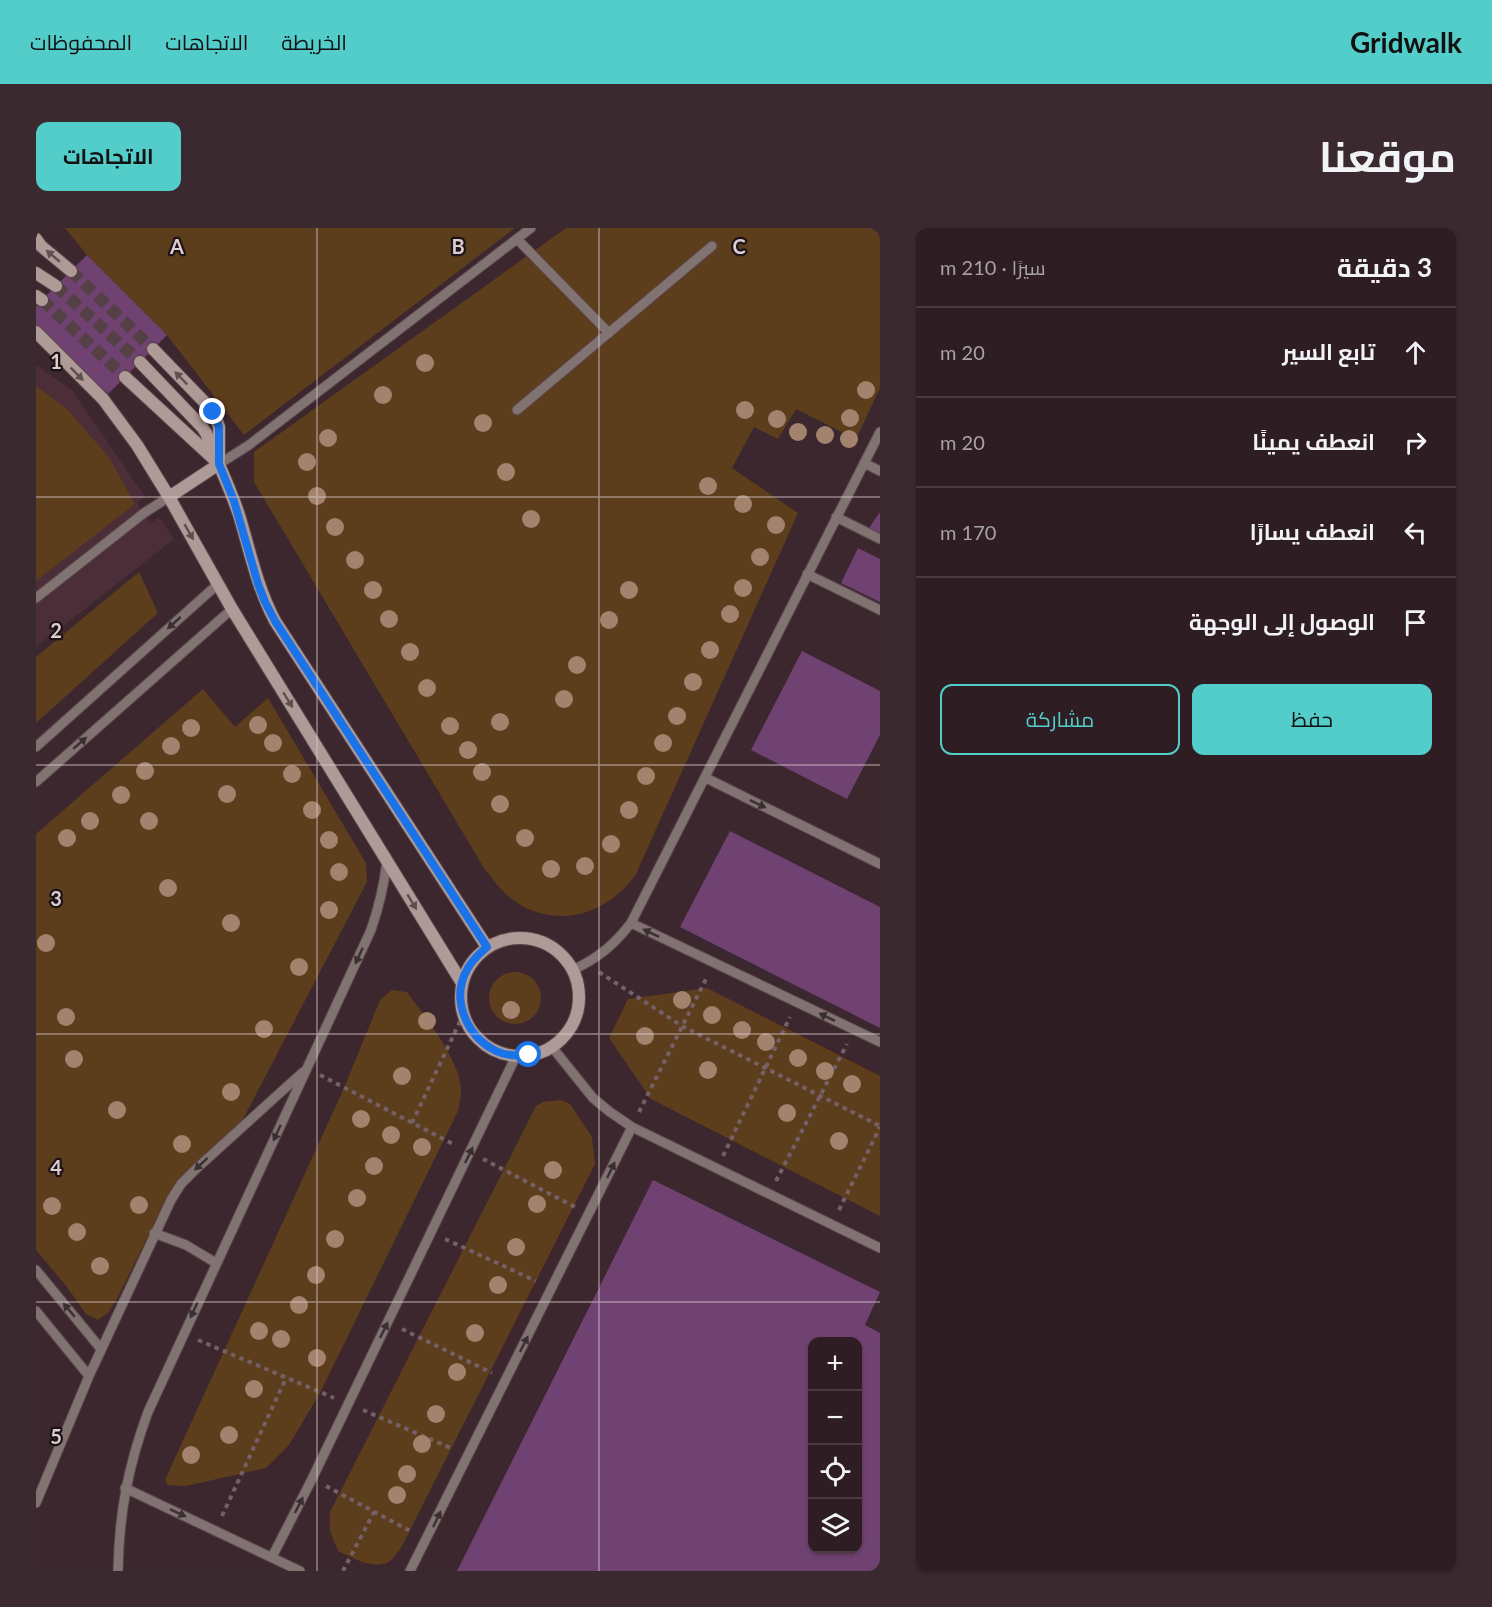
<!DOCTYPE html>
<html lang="ar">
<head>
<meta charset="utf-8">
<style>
	:root { --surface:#2e1d22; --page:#3a2a2f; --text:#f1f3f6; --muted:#a7a2a5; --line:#493b40; --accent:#53cdca }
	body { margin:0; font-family:Lato,Cairo,sans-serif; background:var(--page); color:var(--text); direction:rtl }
	.controls { position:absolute; right:18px; bottom:18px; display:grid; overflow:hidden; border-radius:12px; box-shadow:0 2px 4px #0004 }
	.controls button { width:54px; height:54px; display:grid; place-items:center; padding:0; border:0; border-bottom:2px solid var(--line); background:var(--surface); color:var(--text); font:30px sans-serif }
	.stop { position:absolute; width:18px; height:18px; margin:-14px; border:4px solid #1a73e8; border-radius:50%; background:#fff }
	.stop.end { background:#1a73e8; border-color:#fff; box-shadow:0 2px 6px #0008 }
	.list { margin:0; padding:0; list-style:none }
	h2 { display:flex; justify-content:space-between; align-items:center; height:78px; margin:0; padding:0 24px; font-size:26px }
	h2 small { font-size:20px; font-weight:400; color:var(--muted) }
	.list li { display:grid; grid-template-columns:39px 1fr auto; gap:18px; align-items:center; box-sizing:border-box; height:90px; padding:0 24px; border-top:2px solid var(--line) }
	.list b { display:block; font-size:22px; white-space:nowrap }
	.list em { font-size:20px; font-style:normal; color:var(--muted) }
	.actions { display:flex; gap:12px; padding:18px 24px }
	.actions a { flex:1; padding:14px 0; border:2px solid var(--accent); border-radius:12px; text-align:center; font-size:21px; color:var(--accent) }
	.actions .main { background:var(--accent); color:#111 }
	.icon { flex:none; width:33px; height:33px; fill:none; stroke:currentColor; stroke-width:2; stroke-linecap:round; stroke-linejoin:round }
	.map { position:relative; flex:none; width:844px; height:1343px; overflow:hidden; direction:ltr; border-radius:12px }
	header { display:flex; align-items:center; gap:36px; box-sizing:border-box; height:84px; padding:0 30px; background:var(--accent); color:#111 }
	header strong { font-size:28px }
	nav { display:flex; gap:33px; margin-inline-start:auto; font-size:21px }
	.intro { display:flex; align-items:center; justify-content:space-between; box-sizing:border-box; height:144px; padding:0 36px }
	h1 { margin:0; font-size:42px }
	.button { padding:15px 27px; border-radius:12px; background:var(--accent); color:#111; font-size:21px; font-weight:700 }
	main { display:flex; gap:36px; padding:0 36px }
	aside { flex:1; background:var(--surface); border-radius:12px; box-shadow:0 2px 4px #0004 }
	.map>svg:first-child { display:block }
	.built { fill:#4c2e38 }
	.green { fill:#5c3d1c }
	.building { fill:#704271; fill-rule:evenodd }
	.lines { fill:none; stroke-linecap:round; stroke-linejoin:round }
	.secondary-tunnel { stroke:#554046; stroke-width:12; stroke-dasharray:12 6; stroke-linecap:butt }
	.lane-casing { stroke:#5a454b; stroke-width:11 }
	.secondary-casing { stroke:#5a454b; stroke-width:14 }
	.path { stroke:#746066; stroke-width:4; stroke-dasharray:4.5 4.5; stroke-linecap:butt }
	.lane { stroke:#807371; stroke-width:9 }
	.secondary { stroke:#ae9a96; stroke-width:12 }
	.tree { fill:#a3826e }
	.oneway { fill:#5e5050 }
	.oneway2 { fill:#3b3031 }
	.route { stroke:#1a73e8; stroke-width:8 }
	.grid { fill:none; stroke:#ddcdd1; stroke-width:1.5; stroke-opacity:0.55 }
	.grid-label { font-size:20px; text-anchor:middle; font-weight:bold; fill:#ddcdd1; stroke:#1d1316; stroke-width:4.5; stroke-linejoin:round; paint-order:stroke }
</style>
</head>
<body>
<header>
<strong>Gridwalk</strong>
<nav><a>الخريطة</a><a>الاتجاهات</a><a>المحفوظات</a></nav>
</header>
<div class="intro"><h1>موقعنا</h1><a class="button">الاتجاهات</a></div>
<main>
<aside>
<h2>3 دقيقة<small>سيرًا · 210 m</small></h2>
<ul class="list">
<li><svg class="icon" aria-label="ahead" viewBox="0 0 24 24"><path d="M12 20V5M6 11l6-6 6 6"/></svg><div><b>تابع السير</b></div><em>20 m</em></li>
<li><svg class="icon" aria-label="right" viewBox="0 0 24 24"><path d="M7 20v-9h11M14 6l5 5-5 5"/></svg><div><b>انعطف يمينًا</b></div><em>20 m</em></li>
<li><svg class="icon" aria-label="left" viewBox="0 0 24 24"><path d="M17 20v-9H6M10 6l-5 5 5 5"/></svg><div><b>انعطف يسارًا</b></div><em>170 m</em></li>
<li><svg class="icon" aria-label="arrive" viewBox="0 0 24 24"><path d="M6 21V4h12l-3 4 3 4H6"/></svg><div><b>الوصول إلى الوجهة</b></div></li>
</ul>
<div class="actions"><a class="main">حفظ</a><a>مشاركة</a></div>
</aside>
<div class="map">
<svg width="844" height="1343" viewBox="0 0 844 1343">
	<rect width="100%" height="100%" fill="#3d272e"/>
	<path class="built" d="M0 137 36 162 109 269 101 274 114 296 123 289 138 311 0 419Z"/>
	<path class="green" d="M29 0H479L208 207 131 107 51 27Z
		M530 0H844V160L820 211 760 181 742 211 718 199 696 240 762 285 600 646C579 676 545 694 508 686 500 684 490 681 483 676 468 667 458 653 448 640L218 254V224Z
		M0 158 31 181 72 228 99 276 0 353Z
		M103 344 122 385 0 495V429Z
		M167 461 199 499 232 470 330 635 331 654 204 897 194 911 123 986 81 1071 72 1085 62 1092 50 1086 31 1059 0 1022V606Z
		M453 770a26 26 0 1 1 52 0a26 26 0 1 1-52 0Z
		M671 760 844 848V988L615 871 573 810 592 771Z
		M356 762 371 764C389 789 426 834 425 864 425 871 423 877 422 883L284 1165 253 1217 230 1240 150 1258 132 1257 129 1252 308 860 344 772Z
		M524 872 534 876 556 909 559 936 366 1318C362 1323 359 1329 354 1333 340 1343 316 1330 302 1323L294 1303V1284L500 878 507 874Z"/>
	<path class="building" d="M51 27 131 107 72 166 0 100V78Z
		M844 284V306L833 300Z
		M822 320 844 331V374L805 355Z
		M766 423 844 463V507L811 571 715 522Z
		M694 603 844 679V800L644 699Z
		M617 952 844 1064 829 1097 844 1105V1343H421ZM776 1114H822V1320H776Z"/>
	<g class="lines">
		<path class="secondary-tunnel" d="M35 43 117 121
			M20 58 104 134
			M6 72 89 149"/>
		<g class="lane-casing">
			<path id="lane" d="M481 11 573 105
				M481 182 676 18
				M828 235 844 243
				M183 236 213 217 495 0
				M800 289 844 311
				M771 346 844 382
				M0 370 108 285 133 269
				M0 519 182 356
				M670 550 844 636
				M0 554 196 381
				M595 695 844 814
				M537 742C562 730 578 717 595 695L844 204
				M516 819 557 870 574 884 596 899 844 1020
				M118 1005 150 1017 180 1035
				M0 1042 65 1121
				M0 1083 53 1148
				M89 1260 264 1343
				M0 1275 53 1148 135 972 145 956 160 941 267 844
				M236 1329 276 1251 480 828
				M82 1343C83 1286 92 1238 112 1184L335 702C343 679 348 657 351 633
				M374 1343 596 899"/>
		</g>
		<g class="secondary-casing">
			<path id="secondary" d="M0 11 5 18 35 43
				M0 45 20 58
				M0 68 6 72
				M0 104 67 171 101 217 133 269 196 381 426 755
				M117 121 178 184 183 199V232
				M104 134 166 199 170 205C180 232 194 259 203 287 214 323 221 359 239 393L451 719
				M89 149 180 233
				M133 269 183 236
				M425 769a59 59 0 1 1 118 0a59 59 0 1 1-118 0Z"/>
		</g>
		<path class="path" d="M563 744 646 798 844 898
			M284 847 419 917
			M603 884 671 749
			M376 895 427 787
			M687 928 754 789
			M447 931 539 979
			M740 953 811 816
			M803 982 844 899
			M409 1011 500 1053
			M366 1101 456 1145
			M162 1112 298 1170
			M327 1182 417 1221
			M290 1258 376 1304
			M186 1288 250 1150
			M307 1343 338 1284"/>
		<use href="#lane" class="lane"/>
		<use href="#secondary" class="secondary"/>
	</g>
	<g class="tree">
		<circle cx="389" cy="135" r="9"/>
		<circle cx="830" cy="162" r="9"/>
		<circle cx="347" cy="167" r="9"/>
		<circle cx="709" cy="182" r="9"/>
		<circle cx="814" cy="190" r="9"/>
		<circle cx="741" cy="191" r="9"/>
		<circle cx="447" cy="195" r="9"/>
		<circle cx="762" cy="204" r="9"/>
		<circle cx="789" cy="207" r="9"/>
		<circle cx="292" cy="210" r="9"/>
		<circle cx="813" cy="211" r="9"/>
		<circle cx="271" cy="234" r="9"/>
		<circle cx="470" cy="244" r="9"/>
		<circle cx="672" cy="258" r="9"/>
		<circle cx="281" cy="268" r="9"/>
		<circle cx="707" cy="276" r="9"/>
		<circle cx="495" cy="291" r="9"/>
		<circle cx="740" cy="297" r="9"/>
		<circle cx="299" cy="299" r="9"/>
		<circle cx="724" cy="329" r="9"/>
		<circle cx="319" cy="332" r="9"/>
		<circle cx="707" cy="360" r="9"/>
		<circle cx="337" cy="362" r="9"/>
		<circle cx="593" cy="362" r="9"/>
		<circle cx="694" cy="386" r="9"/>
		<circle cx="353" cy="391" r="9"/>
		<circle cx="573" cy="392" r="9"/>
		<circle cx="674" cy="422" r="9"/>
		<circle cx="374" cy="424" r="9"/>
		<circle cx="541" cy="437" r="9"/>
		<circle cx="657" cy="454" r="9"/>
		<circle cx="391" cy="460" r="9"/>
		<circle cx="528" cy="471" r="9"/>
		<circle cx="641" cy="488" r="9"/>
		<circle cx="464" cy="494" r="9"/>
		<circle cx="222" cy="497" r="9"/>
		<circle cx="414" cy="498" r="9"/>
		<circle cx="155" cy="500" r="9"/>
		<circle cx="237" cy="515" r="9"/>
		<circle cx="627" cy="515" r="9"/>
		<circle cx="135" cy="518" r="9"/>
		<circle cx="432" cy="522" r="9"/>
		<circle cx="109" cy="543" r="9"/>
		<circle cx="446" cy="544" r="9"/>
		<circle cx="256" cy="546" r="9"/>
		<circle cx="610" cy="548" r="9"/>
		<circle cx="191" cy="566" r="9"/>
		<circle cx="85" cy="567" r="9"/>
		<circle cx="464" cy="576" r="9"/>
		<circle cx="276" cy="582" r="9"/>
		<circle cx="593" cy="582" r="9"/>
		<circle cx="54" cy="593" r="9"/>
		<circle cx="113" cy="593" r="9"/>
		<circle cx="31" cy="610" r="9"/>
		<circle cx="489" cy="610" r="9"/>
		<circle cx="293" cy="612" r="9"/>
		<circle cx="575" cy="616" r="9"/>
		<circle cx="549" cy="638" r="9"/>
		<circle cx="515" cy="641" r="9"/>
		<circle cx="303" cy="644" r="9"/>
		<circle cx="132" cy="660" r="9"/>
		<circle cx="293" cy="682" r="9"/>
		<circle cx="195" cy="695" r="9"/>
		<circle cx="10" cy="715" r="9"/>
		<circle cx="263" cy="739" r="9"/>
		<circle cx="646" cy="772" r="9"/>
		<circle cx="475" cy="782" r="9"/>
		<circle cx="676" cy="787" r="9"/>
		<circle cx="30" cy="789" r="9"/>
		<circle cx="391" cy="793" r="9"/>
		<circle cx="228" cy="801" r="9"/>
		<circle cx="706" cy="802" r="9"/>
		<circle cx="609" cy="808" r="9"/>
		<circle cx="730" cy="814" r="9"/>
		<circle cx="762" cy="830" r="9"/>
		<circle cx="38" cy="831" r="9"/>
		<circle cx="672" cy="842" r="9"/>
		<circle cx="789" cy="843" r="9"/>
		<circle cx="366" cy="848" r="9"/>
		<circle cx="816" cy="856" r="9"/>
		<circle cx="195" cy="864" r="9"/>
		<circle cx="81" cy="882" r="9"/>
		<circle cx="751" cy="885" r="9"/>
		<circle cx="325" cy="891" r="9"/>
		<circle cx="355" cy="907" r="9"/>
		<circle cx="803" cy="913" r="9"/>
		<circle cx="146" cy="916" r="9"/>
		<circle cx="386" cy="919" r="9"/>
		<circle cx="338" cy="938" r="9"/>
		<circle cx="517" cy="942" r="9"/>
		<circle cx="321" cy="970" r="9"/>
		<circle cx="501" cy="976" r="9"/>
		<circle cx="103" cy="977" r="9"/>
		<circle cx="16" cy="978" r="9"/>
		<circle cx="41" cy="1004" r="9"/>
		<circle cx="299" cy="1011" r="9"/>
		<circle cx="480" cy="1019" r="9"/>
		<circle cx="64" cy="1038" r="9"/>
		<circle cx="280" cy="1047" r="9"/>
		<circle cx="462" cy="1057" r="9"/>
		<circle cx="263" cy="1077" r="9"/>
		<circle cx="223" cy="1103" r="9"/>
		<circle cx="439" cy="1105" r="9"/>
		<circle cx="245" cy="1111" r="9"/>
		<circle cx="281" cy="1130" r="9"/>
		<circle cx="421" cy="1144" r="9"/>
		<circle cx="218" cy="1161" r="9"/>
		<circle cx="400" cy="1186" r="9"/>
		<circle cx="193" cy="1207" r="9"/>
		<circle cx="386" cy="1216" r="9"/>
		<circle cx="155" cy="1227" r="9"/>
		<circle cx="371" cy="1246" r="9"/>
		<circle cx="361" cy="1267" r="9"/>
	</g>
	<defs><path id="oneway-solid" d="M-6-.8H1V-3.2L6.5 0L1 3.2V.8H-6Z" transform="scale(1.5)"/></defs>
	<g class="oneway">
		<use href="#oneway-solid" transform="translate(17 28) rotate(-140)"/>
		<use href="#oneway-solid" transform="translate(41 146) rotate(45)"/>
		<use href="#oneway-solid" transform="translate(145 150) rotate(-134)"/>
		<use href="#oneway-solid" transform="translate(153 304) rotate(60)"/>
		<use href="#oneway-solid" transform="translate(252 472) rotate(58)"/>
		<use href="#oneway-solid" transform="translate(376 674) rotate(59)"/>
	</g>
	<g class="oneway2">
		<use href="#oneway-solid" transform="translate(138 395) rotate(138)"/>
		<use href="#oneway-solid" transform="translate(44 515) rotate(-41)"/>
		<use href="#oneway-solid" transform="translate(722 576) rotate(26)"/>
		<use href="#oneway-solid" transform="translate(615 705) rotate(-154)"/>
		<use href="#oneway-solid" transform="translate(323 728) rotate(115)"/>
		<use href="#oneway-solid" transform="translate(791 789) rotate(-154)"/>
		<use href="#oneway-solid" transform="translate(241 905) rotate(115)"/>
		<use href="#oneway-solid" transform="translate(433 927) rotate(-64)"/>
		<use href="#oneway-solid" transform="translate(165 936) rotate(137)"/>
		<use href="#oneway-solid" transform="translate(575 942) rotate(-64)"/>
		<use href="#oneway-solid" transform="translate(33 1082) rotate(-130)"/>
		<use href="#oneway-solid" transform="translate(158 1082) rotate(115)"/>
		<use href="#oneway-solid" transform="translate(348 1102) rotate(-64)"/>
		<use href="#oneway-solid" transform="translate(488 1116) rotate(-63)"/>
		<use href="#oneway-solid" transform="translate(263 1277) rotate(-63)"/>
		<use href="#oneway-solid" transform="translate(142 1285) rotate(25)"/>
		<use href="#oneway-solid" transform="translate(401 1291) rotate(-64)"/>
	</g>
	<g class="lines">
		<path class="route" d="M177 184 183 199V236L198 273 222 356 229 374 239 393 451 719C444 725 437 731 432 740 414 770 430 808 460 823 470 828 482 828 493 827"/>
	</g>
	<path class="grid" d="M281 0V1343M563 0V1343M0 269H844M0 537H844M0 806H844M0 1074H844"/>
	<g class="grid-label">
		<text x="141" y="26">A</text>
		<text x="422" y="26">B</text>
		<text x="703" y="26">C</text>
		<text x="20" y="141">1</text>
		<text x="20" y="410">2</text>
		<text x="20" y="678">3</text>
		<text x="20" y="947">4</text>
		<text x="20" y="1216">5</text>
	</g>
</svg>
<div class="controls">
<button>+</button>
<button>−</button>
<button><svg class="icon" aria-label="locate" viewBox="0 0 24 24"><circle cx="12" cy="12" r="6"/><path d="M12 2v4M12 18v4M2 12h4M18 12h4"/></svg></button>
<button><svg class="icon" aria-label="layers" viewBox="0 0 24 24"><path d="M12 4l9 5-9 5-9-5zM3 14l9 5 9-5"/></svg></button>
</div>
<div class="stop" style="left:493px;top:827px"></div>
<div class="stop end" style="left:177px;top:184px"></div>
</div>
</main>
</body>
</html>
